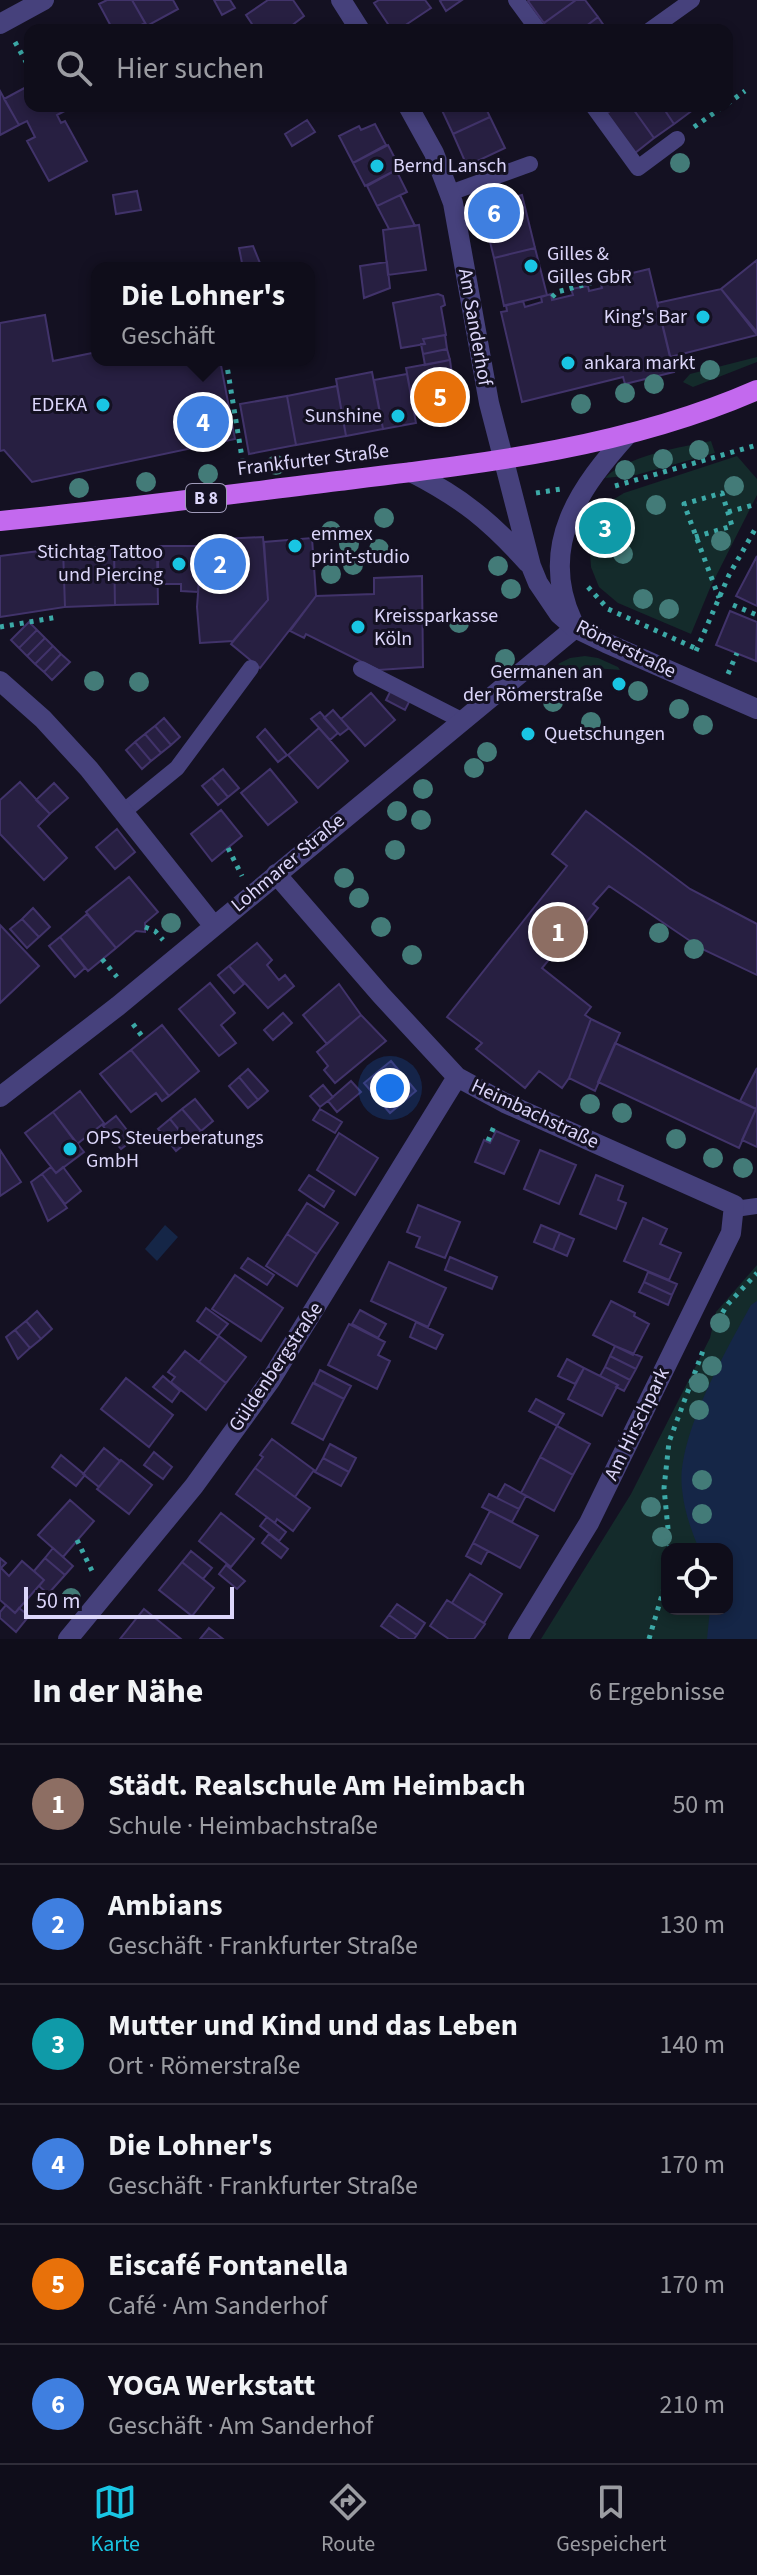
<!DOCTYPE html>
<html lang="de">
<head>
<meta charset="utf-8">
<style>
	:root { --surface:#0f0d1a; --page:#1d1b27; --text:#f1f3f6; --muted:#9b9ca2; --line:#2f2d39; --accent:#19c5e3 }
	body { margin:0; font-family:"Source Sans 3",sans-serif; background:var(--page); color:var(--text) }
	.controls { position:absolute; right:24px; bottom:24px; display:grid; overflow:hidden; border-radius:16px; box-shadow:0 4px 12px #0003 }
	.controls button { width:72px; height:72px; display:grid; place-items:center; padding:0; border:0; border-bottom:2px solid var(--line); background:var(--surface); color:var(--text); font:40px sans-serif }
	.scale { position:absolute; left:24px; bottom:20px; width:210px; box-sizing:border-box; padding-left:8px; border:4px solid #dcd6fa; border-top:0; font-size:22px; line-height:28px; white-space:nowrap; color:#dcd6fa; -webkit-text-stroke:6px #141122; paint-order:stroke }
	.you { position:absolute; left:390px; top:1088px; width:28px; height:28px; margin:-20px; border:6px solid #fff; border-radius:50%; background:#1a73e8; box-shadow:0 0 0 12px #1a73e833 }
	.badge { display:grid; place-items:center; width:52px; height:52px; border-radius:50%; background:var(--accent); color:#fff; font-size:26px; font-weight:700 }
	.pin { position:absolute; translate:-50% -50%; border:4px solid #fff; box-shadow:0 2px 8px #0006 }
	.popup { position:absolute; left:91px; top:262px; width:224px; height:104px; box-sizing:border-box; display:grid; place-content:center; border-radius:16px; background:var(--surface); filter:drop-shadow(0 2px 6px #0005); font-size:26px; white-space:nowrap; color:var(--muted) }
	.popup b { font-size:30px; color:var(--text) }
	.popup::after { content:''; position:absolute; left:50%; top:100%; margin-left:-16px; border:16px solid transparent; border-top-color:var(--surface) }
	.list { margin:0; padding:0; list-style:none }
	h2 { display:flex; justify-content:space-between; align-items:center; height:104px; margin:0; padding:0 32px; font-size:34px }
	h2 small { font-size:26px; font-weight:400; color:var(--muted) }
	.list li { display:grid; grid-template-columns:52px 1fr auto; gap:24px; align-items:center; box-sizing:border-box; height:120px; padding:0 32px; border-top:2px solid var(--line) }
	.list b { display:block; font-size:30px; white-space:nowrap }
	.list p { margin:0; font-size:26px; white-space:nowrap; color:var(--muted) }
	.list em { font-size:26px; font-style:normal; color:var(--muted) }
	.icon { flex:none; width:44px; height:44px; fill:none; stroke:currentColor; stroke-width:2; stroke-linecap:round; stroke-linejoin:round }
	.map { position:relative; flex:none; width:757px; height:1639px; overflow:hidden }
	.search { position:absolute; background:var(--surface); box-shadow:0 4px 12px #0003; left:24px; right:24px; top:24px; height:88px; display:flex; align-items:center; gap:20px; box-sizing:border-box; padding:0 28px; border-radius:16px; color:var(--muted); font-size:30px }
	.sheet { height:824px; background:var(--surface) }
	nav { display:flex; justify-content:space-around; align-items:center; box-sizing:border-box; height:112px; border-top:2px solid var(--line); background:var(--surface); font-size:22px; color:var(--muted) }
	nav a { display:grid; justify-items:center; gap:4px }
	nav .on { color:var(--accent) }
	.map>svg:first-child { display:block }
	.green { fill:#142b2b; fill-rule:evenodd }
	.water { fill:#152647 }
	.building { fill:#271f41; stroke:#41336a; stroke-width:2 }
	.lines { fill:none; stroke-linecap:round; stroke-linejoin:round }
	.path { stroke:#3ca9a7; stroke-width:5; stroke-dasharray:4 6; stroke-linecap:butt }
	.service { stroke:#46417c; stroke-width:16 }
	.minor { stroke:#46417c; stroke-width:20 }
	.tertiary { stroke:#46417c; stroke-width:20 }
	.primary { stroke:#c369ee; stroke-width:20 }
	.tree { fill:#437b78 }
	.poi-dot { fill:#19c5e3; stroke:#141122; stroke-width:3 }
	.labels { text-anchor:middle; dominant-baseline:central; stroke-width:6; stroke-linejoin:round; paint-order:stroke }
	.shield { fill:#141122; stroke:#a09bb9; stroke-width:2 }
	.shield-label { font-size:18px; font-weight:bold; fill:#dcd6fa }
	.poi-label { font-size:20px; fill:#dcd6fa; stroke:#141122; text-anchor:start }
	.street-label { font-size:20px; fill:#dcd6fa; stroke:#141122 }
</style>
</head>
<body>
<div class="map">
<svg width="757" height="1639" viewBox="0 0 757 1639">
	<rect width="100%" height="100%" fill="#141122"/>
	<path class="green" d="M757 357V362L693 387 683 382 690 374Z
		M711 441 715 453 636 475 605 478C626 456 681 447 711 441Z
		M737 456 757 479V495L710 588 691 634 618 603 599 587 591 567 590 553 593 526 606 504 624 493Z
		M585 656 598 658 618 667 620 670 594 668 569 671 558 664 570 658Z
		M757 1265V1639H541L631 1494 710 1338 716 1312ZM667 1549H727V1609H667Z"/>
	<path class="water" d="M165 1225 178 1237 157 1261 145 1249Z
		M757 1301V1639H707L710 1609H727V1549H699C691 1530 684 1510 682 1489 676 1438 726 1350 751 1305Z"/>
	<path class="building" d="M107 0H132L145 23 132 30H113L99 4Z
		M132 0H173L178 9 147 26Z
		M214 0H230L235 8 222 15Z
		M268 0H293L304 16 286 30H256L246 15Z
		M379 0H425L431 8 398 30H392L374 3Z
		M442 0H462L446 11 440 1Z
		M530 0H576L544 23 528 1Z
		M576 0H585L598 17 581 30H549L544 23Z
		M598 17 607 30H581Z
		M30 85V106H74L57 115 61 123 65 121 87 161 49 181 27 141 35 137 27 121 19 125 4 99Z
		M0 91 19 125 0 135Z
		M440 106H485L490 117 453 134Z
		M617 106H631L654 138 635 153 606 114Z
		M631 106H662L674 124 654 138Z
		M662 106H696L697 107 674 124Z
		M490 117 505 148 467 166 453 134Z
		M307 120 315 132 292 146 285 134Z
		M375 124 386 145 353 163 339 136 359 126 361 130Z
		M388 145 400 168 365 186 353 163Z
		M396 170 407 192 377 206 367 186Z
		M137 191 141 210 116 214 113 195Z
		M400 195 415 226 389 229 377 206Z
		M522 195 535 248 494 258 481 205Z
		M419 225 426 270 388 275 383 230Z
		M253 246 262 268H243L239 248Z
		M535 248 547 295 504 306 494 258Z
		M757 260V332L721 289Z
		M387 262 390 288 364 298 360 266Z
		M649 269 674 372 625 384 623 377 522 402 501 312 507 311 506 305 523 301 525 307 542 302 541 297 551 294 552 300 573 295 571 289 588 286 589 291 602 288 600 281 606 280 604 274 618 271 620 276Z
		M721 289 757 335 670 357 657 303Z
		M438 294 443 296 445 305 441 307 446 335 423 339 425 344 401 348 393 303Z
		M45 315 53 361 97 352V360H220L235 439 32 482 4 450 0 451V323Z
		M445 335 447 349 423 354 421 344H425L423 339Z
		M447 349 450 360 425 365 423 354Z
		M450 360 456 404 415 415 406 368Z
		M372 372 383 429 346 436 336 379Z
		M407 374 416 423 383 429 374 380Z
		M337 386 346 436 296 445 287 396Z
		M287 396 296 445 249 454 240 404Z
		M263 537 268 600 233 641 200 643 197 607 202 540Z
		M312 538 316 596 260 668 231 644 268 600 264 542Z
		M158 546H201L198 592 181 591V584H158Z
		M114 547 115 605 65 607 63 548Z
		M63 548 65 607 0 617V556Z
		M157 549 158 604 115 605 114 550Z
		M757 556V606L736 596Z
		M422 576 423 667 378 670 306 634 304 638 290 631 316 596 374 594V578Z
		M730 611 757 622 756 661 716 645Z
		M29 622 37 630 19 648 11 640Z
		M37 630 45 638 27 656 19 648Z
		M45 638 53 646 35 664 27 656Z
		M53 646 61 654 44 672 35 664Z
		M61 654 70 662 52 680 44 672Z
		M391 690 410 700 405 710 386 700Z
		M371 693 395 720 365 746 341 719Z
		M333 710 349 728 340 735 324 718Z
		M320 712 338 733 330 740 311 719Z
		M164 718 180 737 171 745 155 726Z
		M155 726 171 745 161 753 145 734Z
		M319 728 348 761 318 788 288 755Z
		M265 729 287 755 278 762 257 737Z
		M145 734 161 753 151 761 135 742Z
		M135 742 151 761 142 769 126 750Z
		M223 769 239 788 228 797 212 778Z
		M270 769 297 802 268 825 241 793Z
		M212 778 228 797 218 805 202 786Z
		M20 782 50 814 38 826 67 858 44 880 0 834V800Z
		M54 783 68 798 50 814 36 800Z
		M221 810 242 836 212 861 191 834Z
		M586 811 690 889 757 924V975L702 949 609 886 593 904 598 908 585 924 581 921 542 968 591 1007 585 1015 591 1019 569 1078 562 1088 539 1071 525 1088 476 1049 482 1043 447 1017 567 866 552 854Z
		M117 829 135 852 115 869 96 847Z
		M129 877 158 912 145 923V932L136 931 116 948 86 912Z
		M33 908 50 927 39 937 22 919Z
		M87 914 116 948 88 971 60 937Z
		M22 919 39 937 27 948 10 929Z
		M0 925 39 966 0 1003Z
		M60 937 85 968 75 977 49 946Z
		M257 943 272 960 267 965 279 980 285 975 294 986 268 1008 229 966Z
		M229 966 244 984 234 993 218 975Z
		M210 983 235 1013 221 1025 236 1043 219 1056 179 1009Z
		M339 984 361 1015 327 1044 303 1015Z
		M283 1013 292 1023 273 1040 264 1030Z
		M361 1015 386 1041 335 1083 324 1070 328 1066 317 1052Z
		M591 1019 620 1033 595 1091 569 1078Z
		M162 1025 199 1071 169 1096 131 1050Z
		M615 1043 756 1109 739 1148 598 1082Z
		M131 1050 169 1096 162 1101 156 1093 131 1112 100 1074Z
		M391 1061 416 1091 390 1113 364 1083Z
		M757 1068V1107L756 1109 740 1101Z
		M248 1069 268 1091 258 1100 239 1077Z
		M239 1077 258 1100 248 1108 229 1086Z
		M351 1081 361 1092 337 1112 328 1101Z
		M323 1085 333 1097 320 1107 310 1096Z
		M80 1091 104 1123 77 1144 53 1112Z
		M195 1099 213 1121 201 1131 182 1109Z
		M757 1107V1147L742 1140Z
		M182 1109 201 1131 188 1141 170 1119Z
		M320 1109 342 1122 335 1133 313 1120Z
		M53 1112 84 1152 56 1173 25 1133Z
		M116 1116 134 1139 121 1149 103 1126Z
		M170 1119 188 1141 176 1151 158 1129Z
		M496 1131 519 1141 504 1174 475 1162 484 1140 490 1143Z
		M339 1133 378 1158 355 1195 317 1170Z
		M0 1150 21 1182 0 1196Z
		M540 1150 576 1165 559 1204 524 1189Z
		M51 1167 56 1173 63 1167 81 1191 65 1204 42 1174Z
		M42 1174 67 1208 48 1221 31 1182Z
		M309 1175 334 1191 324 1207 299 1190Z
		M596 1175 623 1186 618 1200 626 1203 616 1229 580 1214Z
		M307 1203 338 1223 317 1254 287 1234Z
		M418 1205 460 1222 445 1258 416 1247 420 1237 407 1232Z
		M643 1218 667 1229 660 1244 681 1253 669 1280 624 1261Z
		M541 1225 560 1233 553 1250 534 1242Z
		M560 1233 574 1239 567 1256 553 1250Z
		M287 1234 317 1254 297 1286 266 1266Z
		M450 1257 497 1277 492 1289 445 1270Z
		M248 1258 274 1275 267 1285 241 1268Z
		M389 1262 446 1288 428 1327 371 1301Z
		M648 1272 677 1284 672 1295 644 1282Z
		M235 1275 283 1308 261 1341 212 1309Z
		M644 1282 672 1295 668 1305 639 1292Z
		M611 1301 635 1313 634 1316 649 1324 633 1355 593 1335Z
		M206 1308 228 1324 218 1336 197 1321Z
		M360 1310 386 1324 378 1338 352 1324Z
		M37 1311 52 1329 41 1339 26 1321Z
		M26 1321 41 1339 30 1348 15 1330Z
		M416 1322 443 1335 436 1349 410 1337Z
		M349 1324 385 1342 378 1355 390 1361 377 1389 328 1365Z
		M15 1330 30 1348 18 1359 6 1337Z
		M219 1336 246 1357 226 1383 199 1362Z
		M615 1346 642 1357 636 1369 610 1356Z
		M185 1351 226 1383 206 1410 171 1382 175 1377 168 1372Z
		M610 1356 636 1369 630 1380 605 1367Z
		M567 1359 584 1368 575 1384 558 1376Z
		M605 1367 630 1380 624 1391 616 1387 618 1385 600 1376Z
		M584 1368 618 1385 602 1416 568 1399Z
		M320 1370 351 1386 344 1399 314 1383Z
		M163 1376 180 1391 172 1402 153 1387Z
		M126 1378 173 1415 149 1447 101 1409Z
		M313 1383 344 1399 323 1440 292 1423Z
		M536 1399 564 1414 557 1426 529 1411Z
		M557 1426 590 1444 573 1475 540 1457Z
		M272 1439 314 1470 295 1497 255 1468 263 1457 260 1455Z
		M330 1444 356 1458 349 1472 323 1458Z
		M104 1448 120 1461 99 1487 83 1474Z
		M154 1452 172 1467 163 1479 144 1465Z
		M61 1455 85 1475 76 1486 52 1467Z
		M540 1457 573 1475 554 1511 521 1493Z
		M323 1458 349 1472 341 1486 315 1472Z
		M121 1460 152 1485 129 1514 97 1489Z
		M255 1468 310 1508 293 1531 277 1519 275 1523 236 1494Z
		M505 1484 526 1496 519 1509 497 1498Z
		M489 1494 519 1509 512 1522 482 1507Z
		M70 1500 94 1521 63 1557 38 1535Z
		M490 1511 538 1536 520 1568 473 1543Z
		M221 1513 254 1539 231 1567 199 1541Z
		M267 1517 286 1532 279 1541 260 1526Z
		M269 1534 288 1549 281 1558 262 1543Z
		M473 1543 488 1551 481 1564 466 1556Z
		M53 1548 73 1566 65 1575 45 1558Z
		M191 1551 212 1568 203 1579 182 1562Z
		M0 1558 6 1563 1 1568 9 1576 22 1561 44 1580 15 1613 0 1600Z
		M45 1558 65 1575 48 1594 39 1586 44 1580 34 1571Z
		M182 1562 214 1588 192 1616 159 1590Z
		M226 1565 245 1581 237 1589 219 1574Z
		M470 1574 502 1594 484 1623 452 1603Z
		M447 1600 485 1624 474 1639H449L430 1626Z
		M397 1604 425 1623 417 1635 389 1615Z
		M6 1605 15 1613 19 1608 29 1616 16 1632 0 1618V1612Z
		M144 1609 181 1639H120Z
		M389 1615 417 1635 414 1639H400L381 1626Z
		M209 1628 223 1639H200Z"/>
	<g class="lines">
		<path class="path" d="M15 42 30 69
			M727 104 745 91
			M694 127 724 106
			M552 297 557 292 591 283
			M226 360 244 470
			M615 486 757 445
			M536 493 561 489
			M728 512 757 504
			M695 537 732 526 722 493 684 504 719 598
			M588 587 608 609 697 649
			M733 605 757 615
			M0 627 58 617
			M696 651 729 575 757 526
			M728 674 737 653
			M228 848 242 876
			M145 927 155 931 163 940
			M102 959 117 977
			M133 1024 144 1039
			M488 1141 495 1124
			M717 1321 728 1304 757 1273
			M77 1540 94 1575
			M670 1549 664 1488 669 1442 704 1348
			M649 1639 667 1578"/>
		<path class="service" d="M516 0 538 30
			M650 30 692 0
			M593 106 638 168 677 139
			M450 193 530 164
			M361 669 461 720
			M123 812 177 768 251 668
			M735 1209 757 1206"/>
		<path class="minor" d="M341 0 360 30
			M0 24 44 0
			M408 106 434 153 453 203 489 403 504 461
			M0 681 43 719 89 769 213 925
			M276 874 381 995 457 1077 505 1103 734 1205 731 1233 589 1523 518 1639
			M0 1097 118 1006 575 628
			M68 1639 194 1486 270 1381 457 1077"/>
		<path class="tertiary" d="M504 461 531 566 538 583 559 614 575 628 606 643 757 709
			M411 472C462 498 490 521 528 563
			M572 620C538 545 580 487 629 433"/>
		<path class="primary" d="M0 521C113 510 225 495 338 481 480 464 625 448 757 390"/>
	</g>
	<g class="tree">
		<circle cx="680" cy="163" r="10"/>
		<circle cx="710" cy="370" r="10"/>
		<circle cx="654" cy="384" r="10"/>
		<circle cx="625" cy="393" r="10"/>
		<circle cx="581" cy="404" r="10"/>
		<circle cx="699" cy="450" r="10"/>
		<circle cx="663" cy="459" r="10"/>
		<circle cx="276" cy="465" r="10"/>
		<circle cx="625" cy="470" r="10"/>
		<circle cx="208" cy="474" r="10"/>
		<circle cx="146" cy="482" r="10"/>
		<circle cx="734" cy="486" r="10"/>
		<circle cx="79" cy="488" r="10"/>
		<circle cx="656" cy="505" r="10"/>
		<circle cx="384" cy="518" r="10"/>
		<circle cx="331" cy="531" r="10"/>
		<circle cx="721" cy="541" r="10"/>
		<circle cx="349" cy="544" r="10"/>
		<circle cx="379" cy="549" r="10"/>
		<circle cx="623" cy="554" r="10"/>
		<circle cx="353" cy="565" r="10"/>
		<circle cx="498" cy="566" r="10"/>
		<circle cx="331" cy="574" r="10"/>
		<circle cx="511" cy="589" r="10"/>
		<circle cx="643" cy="599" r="10"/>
		<circle cx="669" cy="609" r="10"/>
		<circle cx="459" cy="623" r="10"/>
		<circle cx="505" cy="659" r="10"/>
		<circle cx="94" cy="681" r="10"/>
		<circle cx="139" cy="682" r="10"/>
		<circle cx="638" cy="691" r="10"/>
		<circle cx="553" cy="702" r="10"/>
		<circle cx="679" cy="709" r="10"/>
		<circle cx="591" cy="722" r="10"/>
		<circle cx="703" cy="725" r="10"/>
		<circle cx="487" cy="752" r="10"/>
		<circle cx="474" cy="768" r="10"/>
		<circle cx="423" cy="789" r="10"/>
		<circle cx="397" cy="811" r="10"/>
		<circle cx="421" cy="820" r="10"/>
		<circle cx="395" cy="850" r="10"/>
		<circle cx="344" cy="878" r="10"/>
		<circle cx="359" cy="898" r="10"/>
		<circle cx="171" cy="923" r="10"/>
		<circle cx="381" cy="927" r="10"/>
		<circle cx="659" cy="933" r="10"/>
		<circle cx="694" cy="949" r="10"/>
		<circle cx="412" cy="955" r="10"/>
		<circle cx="590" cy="1104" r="10"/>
		<circle cx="622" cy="1113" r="10"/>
		<circle cx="676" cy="1139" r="10"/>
		<circle cx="713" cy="1158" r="10"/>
		<circle cx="743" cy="1168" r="10"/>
		<circle cx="720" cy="1323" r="10"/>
		<circle cx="712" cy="1366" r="10"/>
		<circle cx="699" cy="1383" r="10"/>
		<circle cx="699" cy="1410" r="10"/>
		<circle cx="702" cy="1480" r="10"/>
		<circle cx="651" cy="1507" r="10"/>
		<circle cx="702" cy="1514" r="10"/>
		<circle cx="662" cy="1537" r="10"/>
		<circle cx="71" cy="1598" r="10"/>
	</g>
	<g class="poi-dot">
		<circle cx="377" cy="166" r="8"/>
		<circle cx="531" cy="266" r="8"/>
		<circle cx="703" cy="317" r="8"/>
		<circle cx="568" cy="363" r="8"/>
		<circle cx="103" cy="405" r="8"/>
		<circle cx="398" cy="416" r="8"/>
		<circle cx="295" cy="546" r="8"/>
		<circle cx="179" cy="564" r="8"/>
		<circle cx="358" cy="627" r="8"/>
		<circle cx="619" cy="684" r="8"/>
		<circle cx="528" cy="734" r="8"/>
		<circle cx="70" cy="1149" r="8"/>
	</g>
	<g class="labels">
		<rect class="shield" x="186" y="484" width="40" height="28" rx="6"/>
		<g class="shield-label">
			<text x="206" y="498">B 8</text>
		</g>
		<g class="poi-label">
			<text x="393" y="166">Bernd Lansch</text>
			<text x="547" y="254">Gilles &amp;<tspan x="547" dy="23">Gilles GbR</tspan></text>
			<text x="687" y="317" text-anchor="end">King's Bar</text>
			<text x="584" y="363">ankara markt</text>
			<text x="87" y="405" text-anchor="end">EDEKA</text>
			<text x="382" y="416" text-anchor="end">Sunshine</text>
			<text x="311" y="534">emmex<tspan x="311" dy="23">print-studio</tspan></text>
			<text x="163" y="552" text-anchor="end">Stichtag Tattoo<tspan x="163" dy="23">und Piercing</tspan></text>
			<text x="374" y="616">Kreissparkasse<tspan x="374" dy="23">Köln</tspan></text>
			<text x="603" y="672" text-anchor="end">Germanen an<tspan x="603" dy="23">der Römerstraße</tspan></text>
			<text x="544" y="734">Quetschungen</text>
			<text x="86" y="1138">OPS Steuerberatungs<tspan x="86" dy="23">GmbH</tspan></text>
		</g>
		<g class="street-label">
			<text transform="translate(475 327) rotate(80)">Am Sanderhof</text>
			<text transform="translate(313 460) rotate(-7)">Frankfurter Straße</text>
			<text transform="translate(626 649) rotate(26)">Römerstraße</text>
			<text transform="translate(288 863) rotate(-40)">Lohmarer Straße</text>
			<text transform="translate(535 1114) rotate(25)">Heimbachstraße</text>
			<text transform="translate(276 1367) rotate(-56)">Güldenbergstraße</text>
			<text transform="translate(637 1424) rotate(-64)">Am Hirschpark</text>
		</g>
	</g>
</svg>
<div class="controls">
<button><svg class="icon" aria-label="locate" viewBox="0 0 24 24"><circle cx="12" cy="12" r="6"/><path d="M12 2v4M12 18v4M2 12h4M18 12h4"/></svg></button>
</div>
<div class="scale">50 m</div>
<div class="you"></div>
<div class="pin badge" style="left:558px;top:932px;background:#8d6e63">1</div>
<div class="pin badge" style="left:220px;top:564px;background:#3f7fe0">2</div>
<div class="pin badge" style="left:605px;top:528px;background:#0f9aa8">3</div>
<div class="pin badge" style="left:203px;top:422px;background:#3f7fe0">4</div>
<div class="popup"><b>Die Lohner's</b>Geschäft</div>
<div class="pin badge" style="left:440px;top:397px;background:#e8710a">5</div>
<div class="pin badge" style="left:494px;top:213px;background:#3f7fe0">6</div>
<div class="search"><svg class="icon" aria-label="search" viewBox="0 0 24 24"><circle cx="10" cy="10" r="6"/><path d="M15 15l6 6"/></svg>Hier suchen</div>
</div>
<section class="sheet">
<h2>In der Nähe<small>6 Ergebnisse</small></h2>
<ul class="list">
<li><span class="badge" style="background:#8d6e63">1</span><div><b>Städt. Realschule Am Heimbach</b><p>Schule · Heimbachstraße</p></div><em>50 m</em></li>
<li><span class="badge" style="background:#3f7fe0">2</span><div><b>Ambians</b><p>Geschäft · Frankfurter Straße</p></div><em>130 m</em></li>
<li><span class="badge" style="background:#0f9aa8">3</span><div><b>Mutter und Kind und das Leben</b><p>Ort · Römerstraße</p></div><em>140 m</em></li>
<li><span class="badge" style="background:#3f7fe0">4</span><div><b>Die Lohner's</b><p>Geschäft · Frankfurter Straße</p></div><em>170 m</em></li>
<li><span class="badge" style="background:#e8710a">5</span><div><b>Eiscafé Fontanella</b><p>Café · Am Sanderhof</p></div><em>170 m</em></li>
<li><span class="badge" style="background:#3f7fe0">6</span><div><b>YOGA Werkstatt</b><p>Geschäft · Am Sanderhof</p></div><em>210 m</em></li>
</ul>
</section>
<nav>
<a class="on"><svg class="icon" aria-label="map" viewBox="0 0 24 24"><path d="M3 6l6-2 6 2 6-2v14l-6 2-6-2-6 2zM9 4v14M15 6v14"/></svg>Karte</a>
<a><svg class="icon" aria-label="directions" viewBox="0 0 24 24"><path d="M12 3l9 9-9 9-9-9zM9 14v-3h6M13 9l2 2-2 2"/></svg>Route</a>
<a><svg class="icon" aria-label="saved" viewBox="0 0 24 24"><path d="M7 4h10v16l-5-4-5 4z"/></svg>Gespeichert</a>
</nav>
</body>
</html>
